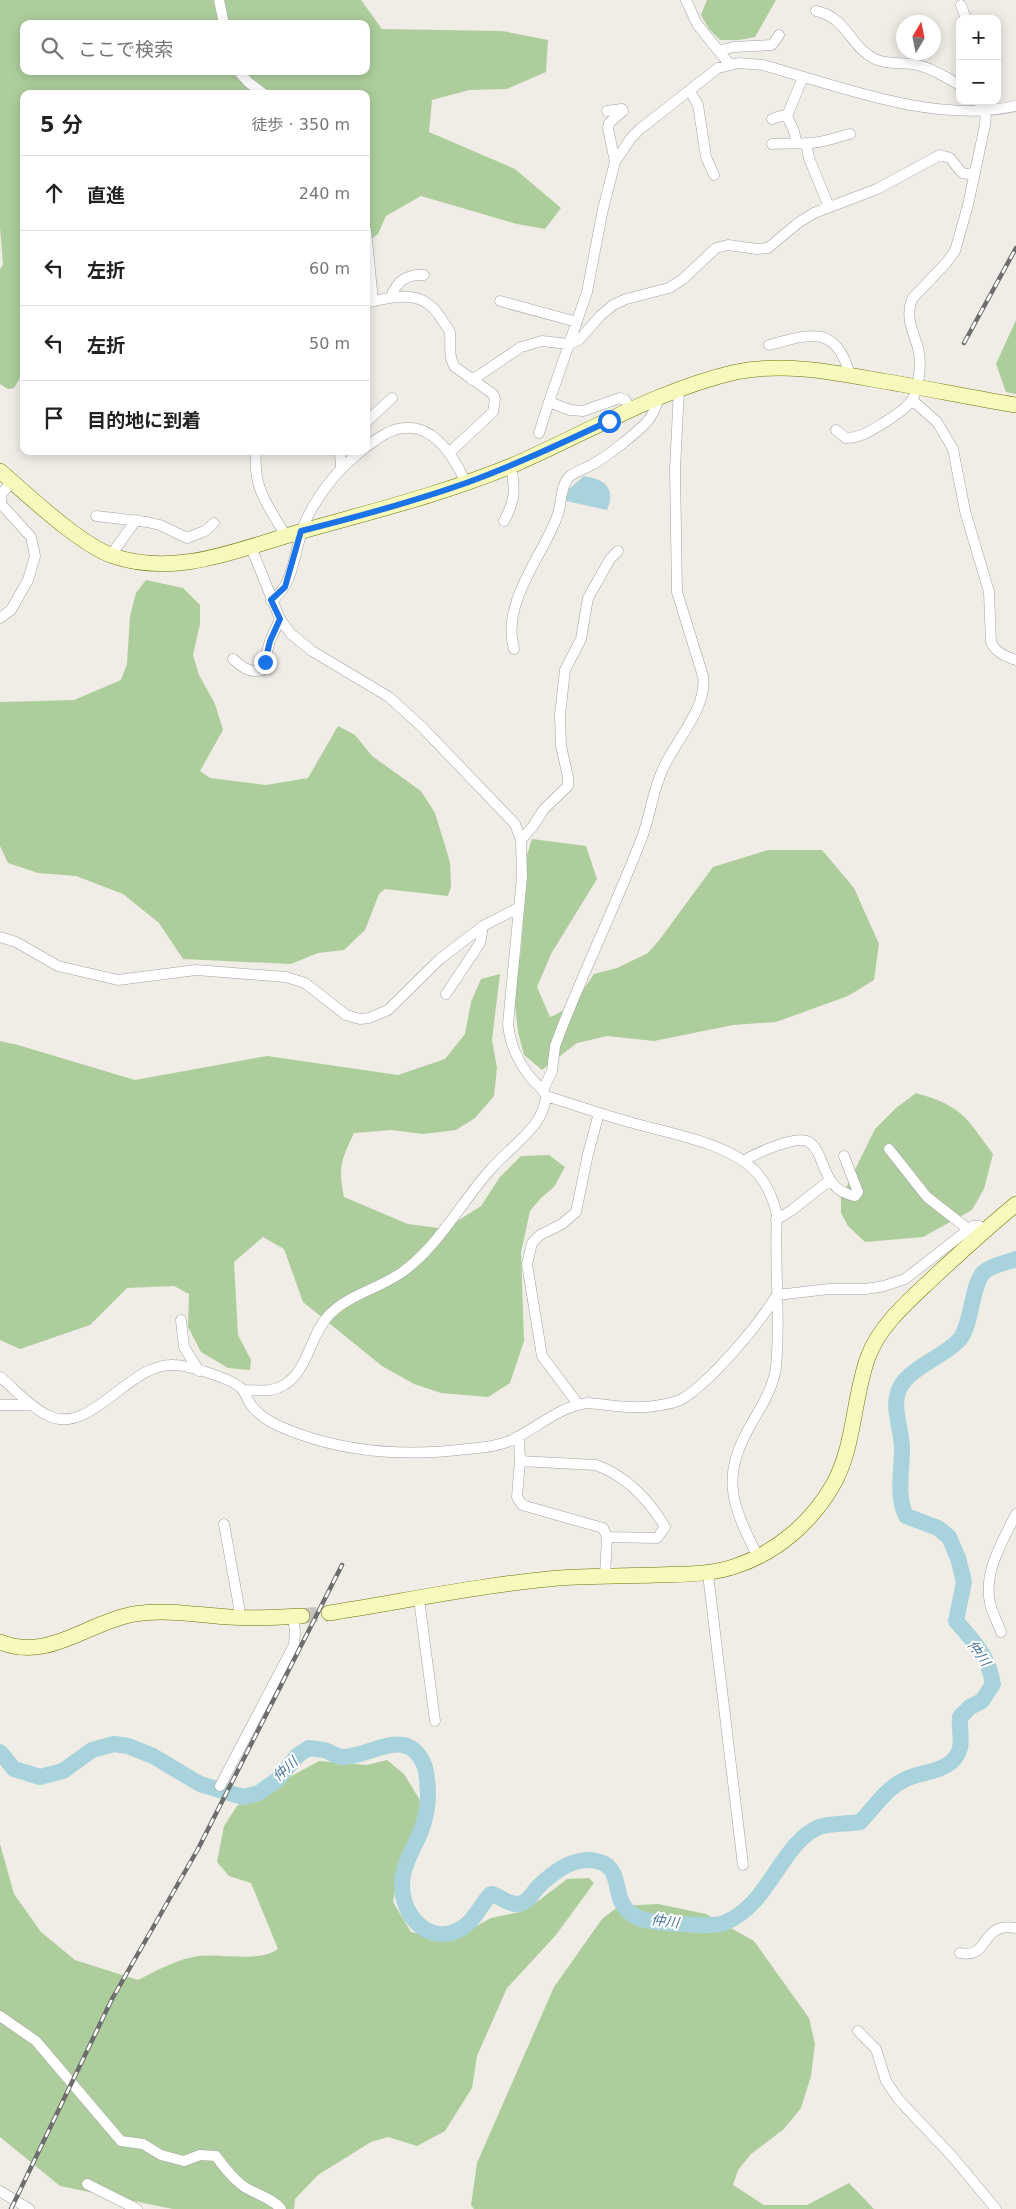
<!DOCTYPE html>
<html lang="ja">
<head>
<meta charset="utf-8">
<style>
	:root { --surface:#fff; --page:#f2f2f2; --text:#222; --muted:#767676; --line:#e0e0e0 }
	body { margin:0; font-family:"DejaVu Sans","Noto Sans JP",sans-serif; background:var(--page); color:var(--text) }
	.controls { position:absolute; right:15px; top:15px; display:grid; overflow:hidden; border-radius:10px; box-shadow:0 2px 12px #0003 }
	.controls button { width:45px; height:45px; display:grid; place-items:center; padding:0; border:0; border-bottom:1px solid var(--line); background:var(--surface); color:var(--text); font:25px sans-serif }
	.compass { position:absolute; left:896px; top:15px; width:45px; height:45px; border-radius:50%; background:var(--surface); box-shadow:0 2px 12px #0003; rotate:10deg }
	.stop { position:absolute; width:15px; height:15px; margin:-11px; border:4px solid #1a73e8; border-radius:50%; background:#fff }
	.stop.end { background:#1a73e8; border-color:#fff; box-shadow:0 1px 5px #0008 }
	.list { margin:0; padding:0; list-style:none }
	h2 { display:flex; justify-content:space-between; align-items:center; height:65px; margin:0; padding:0 20px; font-size:21px }
	h2 small { font-size:16px; font-weight:400; color:var(--muted) }
	.list li { display:grid; grid-template-columns:32px 1fr auto; gap:15px; align-items:center; box-sizing:border-box; height:75px; padding:0 20px; border-top:1px solid var(--line) }
	.list b { display:block; font-size:19px; white-space:nowrap }
	.list em { font-size:16px; font-style:normal; color:var(--muted) }
	.icon { flex:none; width:28px; height:28px; fill:none; stroke:currentColor; stroke-width:2; stroke-linecap:round; stroke-linejoin:round }
	.map { position:relative; flex:none; width:1016px; height:2209px; overflow:hidden }
	.search { position:absolute; background:var(--surface); box-shadow:0 2px 12px #0003; left:20px; top:20px; width:350px; height:55px; display:flex; align-items:center; gap:12px; box-sizing:border-box; padding:0 18px; border-radius:10px; color:var(--muted); font-size:19px }
	.panel { position:absolute; background:var(--surface); box-shadow:0 2px 12px #0003; left:20px; top:90px; width:350px; height:365px; border-radius:10px }
	.map>svg:first-child { display:block }
	.forest { fill:#adce9c; fill-rule:evenodd }
	.water { fill:#a8d3dc }
	.lines { fill:none; stroke-linecap:round; stroke-linejoin:round }
	.river { stroke:#a8d3dc; stroke-width:16 }
	.secondary-tunnel { stroke:#c6c3be; stroke-width:15; stroke-dasharray:15 8; stroke-linecap:butt }
	.street-casing { stroke:#a3a3a3; stroke-width:11 }
	.secondary-casing { stroke:#6e7508; stroke-width:16 }
	.street { stroke:#fff; stroke-width:10 }
	.secondary { stroke:#f7f8bc; stroke-width:15 }
	.rail-casing { stroke:#6d6d6d; stroke-width:4.5 }
	.rail { stroke:#fff; stroke-width:2.5; stroke-dasharray:8; stroke-linecap:butt }
	.route { stroke:#1a73e8; stroke-width:6 }
	.labels { text-anchor:middle; dominant-baseline:central; stroke-width:4; stroke-linejoin:round; paint-order:stroke }
	.water-label { font-size:14px; font-style:italic; fill:#48779d; stroke:#fff }
</style>
</head>
<body>
<div class="map">
<svg width="1016" height="2209" viewBox="0 0 1016 2209">
	<rect width="100%" height="100%" fill="#f0ece6"/>
	<path class="forest" d="M0 0H361L382 29 502 31 548 40 546 72 507 89 469 90 432 100 429 132 515 169 561 208 545 229 517 224 421 196 386 216 378 234 366 243V94H24V371L14 388 8 389 0 384V269L3 265 0 227ZM24 24H366V71H24Z
		M707 0H776L755 37 739 40H720L709 29 701 15Z
		M1016 320V394L1006 392 996 364Z
		M146 580 183 588 200 605V624L193 655 199 675 215 704 223 730 200 771 210 778 266 785 308 778 338 726 355 735 372 756 421 791 435 813 450 862 451 887 448 896 385 889 379 894 365 930 344 950 318 953 291 964 183 959 159 923 123 894 76 876 38 873 8 863 0 846V702L74 700 121 680 127 664 130 616 136 593Z
		M532 839 586 846 597 879 551 954 537 987 550 1017C572 1009 582 992 594 974L617 968 648 953 660 939 713 867 768 850H822L854 888 879 944 874 980 848 996 776 1022 733 1025 654 1041 607 1036 577 1043 542 1070 524 1055 518 1032 514 995 516 975 521 951 527 855Z
		M500 974 492 1040 497 1068 494 1096 475 1118 456 1130 423 1134 391 1130 354 1133C341 1160 338 1168 344 1197L408 1224 445 1229 481 1206 500 1177 521 1156 549 1155 565 1167 554 1187 541 1198 530 1211 521 1253 524 1341 510 1383 488 1397 441 1393 414 1384 382 1366 303 1302 284 1249 263 1237 234 1262 238 1335 251 1360 250 1370 228 1368 201 1352 188 1327 189 1294 174 1286 127 1288 90 1325 20 1349 0 1340V1041L18 1045 135 1080 267 1056 398 1075 445 1059 465 1034 471 1002 481 979Z
		M916 1093C962 1106 966 1117 993 1154L984 1189 972 1210 923 1237 865 1242 848 1226 841 1213V1198L875 1129 896 1108Z
		M387 1760 404 1774 421 1802V1825L400 1861 393 1902 411 1932 451 1940 491 1918 520 1912 541 1899 567 1879 589 1878 594 1883 556 1935 507 1988 477 2056 472 2088 445 2131 417 2146 388 2137 371 2142 318 2175 295 2199 294 2209H173L60 2186 0 2137V1844L14 1894 41 1932 75 1960 138 1980C158 1970 177 1959 199 1956 222 1953 258 1963 278 1949L251 1883 229 1876 217 1862 224 1826 237 1806 319 1761 367 1765Z
		M658 1904 706 1914 754 1941 809 2018 815 2044 811 2076 801 2108 784 2129 751 2154 738 2170 733 2185 764 2205H807L849 2183 874 2209H474L471 2205 477 2163 554 1987 602 1919 619 1906Z"/>
	<path class="water" d="M584 476C605 479 616 489 607 510L566 501 569 489Z"/>
	<g class="lines">
		<path class="river" d="M0 1752 14 1769 40 1777 63 1771 92 1750 114 1744 128 1746 153 1756 200 1784 243 1797 259 1793 277 1780 298 1755 309 1748C315 1749 321 1749 327 1751 332 1753 336 1756 341 1757 364 1758 395 1734 414 1750 423 1759 426 1767 427 1780 429 1795 428 1810 423 1825 417 1845 402 1863 402 1885 402 1919 433 1949 465 1926 476 1918 481 1904 491 1894 499 1895 506 1904 517 1904 527 1904 531 1895 537 1888 553 1872 576 1854 600 1862 622 1869 613 1895 626 1909 629 1913 636 1917 641 1919 656 1923 711 1928 724 1923 769 1906 781 1843 819 1827 831 1823 848 1824 860 1822 873 1809 885 1790 902 1781 921 1770 953 1774 960 1748 962 1739 959 1726 960 1717L970 1707 982 1701 993 1684C988 1655 974 1642 956 1621L964 1582 958 1558 949 1537 938 1528 906 1516C896 1494 902 1473 902 1449 902 1426 887 1401 905 1380 920 1363 945 1356 960 1339 972 1324 972 1282 984 1272 992 1265 1006 1263 1016 1259"/>
		<path class="secondary-tunnel" d="M302 1616 329 1613"/>
		<g class="street-casing">
			<path id="street" d="M219 0 224 24
				M686 0 697 24 730 65
				M961 5 966 19
				M816 11C847 17 850 47 875 59 887 65 904 62 917 65 933 68 946 78 960 85
				M719 51 733 47 772 45 779 35
				M238 71 248 82 264 94
				M690 91 698 105 706 157 714 175
				M607 111 622 109 623 111 609 123 608 128 615 162
				M772 119 781 116H787
				M796 142 794 131 787 116 803 77
				M806 143 809 158 829 207
				M772 144C785 143 799 144 811 143 825 142 837 137 850 134
				M366 230 373 301
				M391 297C397 281 406 274 424 275
				M500 301 577 322
				M366 303C396 296 424 288 442 320 445 324 449 329 450 333 451 345 448 357 455 367L493 394 495 399 493 412 450 452
				M769 345C810 334 836 324 850 375
				M472 380 521 347 542 341 569 344 579 340 600 316 613 305 626 299 669 288 683 279 716 248 728 245 757 249 768 248 798 223 814 213 877 189 940 155 950 158 962 173 968 174 975 172
				M912 400 937 422 953 449 965 511 989 592 991 642C995 652 1006 657 1016 660
				M632 410 625 400 620 398 583 411 570 410 549 402 587 292 603 209 615 162 631 138 640 129 718 68 739 63 763 65C842 87 934 124 1016 106
				M366 422 392 398
				M836 430 846 438C861 438 872 430 885 422 893 417 906 409 912 400 919 388 922 362 918 348 913 331 905 317 912 299L946 263 955 251 968 205 985 125 986 112 978 101
				M539 433 549 402
				M366 447C377 439 389 429 404 428 435 424 455 459 466 483
				M256 451C253 490 268 505 286 536
				M340 451 341 468
				M96 516 147 522 160 525 187 538 205 531 214 523
				M504 521C516 499 515 489 511 466
				M251 547 280 619 291 634 312 651 389 697 422 727 515 824 521 840 522 877 508 1024C510 1044 518 1062 531 1078 536 1084 543 1088 546 1096 575 1105 604 1115 633 1123 668 1133 727 1143 753 1169 766 1181 773 1198 777 1215 774 1266 781 1317 776 1367 774 1385 763 1404 754 1419 720 1476 730 1501 758 1557
				M111 555 136 520
				M271 601C296 584 294 546 306 520 319 493 337 470 361 451
				M0 618 11 610 28 580 35 556 31 537 1 504V494L12 482
				M514 649C501 603 542 557 557 517 562 505 560 486 569 477 576 471 585 469 593 464 608 456 635 434 647 422 653 415 656 407 659 398
				M233 659C241 667 251 674 262 670L270 641 280 619
				M521 840 533 826 544 809 568 786V777L561 746 560 715 565 670 581 639 588 598 610 559 618 551
				M0 937 16 942 58 966 118 980 196 970 286 977 305 983 346 1015 360 1019 369 1018 388 1010 440 959 483 926 518 908
				M446 994 480 943 483 926
				M543 1090 552 1071 555 1046 563 1025C588 962 617 902 641 840 650 818 652 793 662 771 674 742 708 708 703 676L677 592 675 469 679 390
				M889 1149 927 1197 968 1229
				M743 1161C755 1154 797 1134 809 1142 827 1154 820 1190 855 1196L858 1192 844 1156
				M776 1220 792 1210 830 1180
				M181 1320 184 1347 199 1371
				M0 1377C15 1389 29 1406 47 1415 90 1438 129 1362 174 1365 188 1365 232 1379 241 1388 246 1393 247 1400 251 1405 262 1420 282 1428 299 1434 352 1453 411 1456 467 1449 480 1448 494 1447 507 1442 536 1430 556 1407 588 1403 612 1405 637 1410 661 1405 668 1404 676 1402 682 1399 713 1380 758 1325 777 1295L829 1289H866L884 1286 905 1279 973 1226H979L984 1230
				M243 1390C256 1390 272 1393 284 1385 308 1371 310 1335 329 1315 348 1295 378 1289 401 1273 438 1247 460 1204 490 1170 504 1154 522 1141 535 1124 541 1116 545 1106 546 1096
				M578 1404 542 1356 527 1264 532 1243 540 1235 562 1224 576 1212 588 1154 599 1113
				M0 1405H32
				M519 1437 520 1461 517 1497 522 1505 603 1528 607 1537 605 1576
				M520 1461 596 1465C626 1476 649 1500 665 1527L657 1538 607 1537
				M224 1524 239 1607V1618
				M708 1574 743 1865
				M419 1599 435 1721
				M1001 1632C998 1623 992 1613 990 1603 983 1572 1003 1541 1016 1514
				M220 1786 294 1645 295 1632 293 1616
				M960 1953C992 1959 978 1922 1016 1928
				M0 2016 36 2041 121 2141 143 2144 161 2155 184 2161 200 2155 216 2156C224 2167 232 2178 243 2186 256 2195 271 2197 281 2209
				M858 2031 876 2049 886 2081 899 2100 951 2155 996 2209
				M87 2184 137 2209
				M0 2191 29 2209"/>
		</g>
		<g class="secondary-casing">
			<path id="secondary" d="M0 471C29 496 79 544 113 556 178 578 241 548 303 531 373 511 443 494 511 466 585 434 657 390 736 372 781 363 827 371 871 379 920 387 968 397 1016 405
				M329 1613C405 1601 481 1585 558 1578 591 1576 624 1576 657 1575 684 1574 710 1575 736 1566 777 1552 811 1523 833 1485 855 1446 853 1398 868 1357 881 1323 911 1299 936 1275 962 1251 988 1227 1016 1204
				M0 1642C48 1662 88 1622 134 1614 167 1609 197 1615 229 1617 254 1619 277 1617 302 1616"/>
		</g>
		<use href="#street" class="street"/>
		<use href="#secondary" class="secondary"/>
		<g class="rail-casing">
			<path id="rail" d="M964 343 1016 248
				M11 2209 112 1999 198 1849 342 1565"/>
		</g>
		<use href="#rail" class="rail"/>
	</g>
	<g class="lines">
		<path class="route" d="M265 662 270 641 280 619 271 600 285 587 301 531C357 517 412 502 466 483 515 465 562 443 609 421"/>
	</g>
	<g class="labels">
		<g class="water-label">
			<text transform="translate(979 1653) rotate(55)">仲川</text>
			<text transform="translate(285 1769) rotate(-42)">仲川</text>
			<text transform="translate(665 1921) rotate(7)">仲川</text>
		</g>
	</g>
</svg>
<div class="controls">
<button>+</button>
<button>−</button>
</div>
<svg class="compass" viewBox="-18 -18 36 36"><path d="M0-13l5 13h-10z" fill="#e53935"/><path d="M0 13l5-13h-10z" fill="#767676"/></svg>
<div class="stop" style="left:609px;top:421px"></div>
<div class="stop end" style="left:265px;top:662px"></div>
<div class="search"><svg class="icon" aria-label="search" viewBox="0 0 24 24"><circle cx="10" cy="10" r="6"/><path d="M15 15l6 6"/></svg>ここで検索</div>
<section class="panel">
<h2>5 分<small>徒歩 · 350 m</small></h2>
<ul class="list">
<li><svg class="icon" aria-label="ahead" viewBox="0 0 24 24"><path d="M12 20V5M6 11l6-6 6 6"/></svg><div><b>直進</b></div><em>240 m</em></li>
<li><svg class="icon" aria-label="left" viewBox="0 0 24 24"><path d="M17 20v-9H6M10 6l-5 5 5 5"/></svg><div><b>左折</b></div><em>60 m</em></li>
<li><svg class="icon" aria-label="left" viewBox="0 0 24 24"><path d="M17 20v-9H6M10 6l-5 5 5 5"/></svg><div><b>左折</b></div><em>50 m</em></li>
<li><svg class="icon" aria-label="arrive" viewBox="0 0 24 24"><path d="M6 21V4h12l-3 4 3 4H6"/></svg><div><b>目的地に到着</b></div></li>
</ul>
</section>
</div>
</body>
</html>
